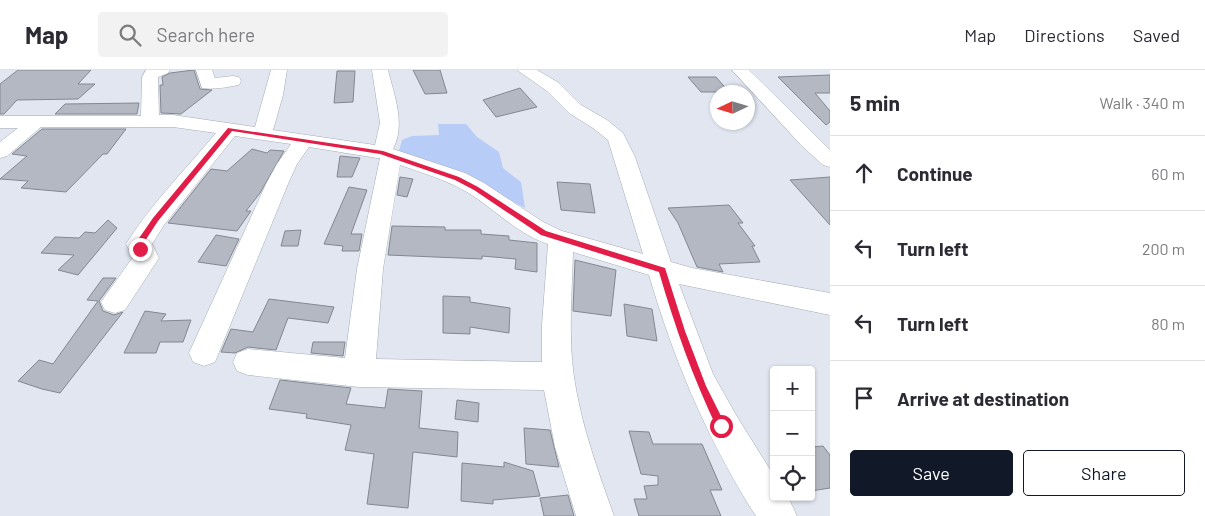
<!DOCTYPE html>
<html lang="en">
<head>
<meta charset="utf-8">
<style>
	:root { --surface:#fff; --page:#f2f2f3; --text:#2b2b33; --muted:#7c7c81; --line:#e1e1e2; --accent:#111827 }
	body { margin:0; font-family:Barlow,sans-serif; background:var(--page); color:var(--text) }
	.controls { position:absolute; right:15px; bottom:15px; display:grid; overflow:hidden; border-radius:5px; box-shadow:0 1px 4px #0004 }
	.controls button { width:45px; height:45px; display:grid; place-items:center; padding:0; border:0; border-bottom:1px solid var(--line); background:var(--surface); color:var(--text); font:25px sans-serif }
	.compass { position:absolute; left:710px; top:15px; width:45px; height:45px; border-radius:50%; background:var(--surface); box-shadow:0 1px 4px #0004; rotate:266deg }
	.stop { position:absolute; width:15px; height:15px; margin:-11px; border:4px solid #e11d48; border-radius:50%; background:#fff }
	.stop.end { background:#e11d48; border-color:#fff; box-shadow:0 1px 5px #0008 }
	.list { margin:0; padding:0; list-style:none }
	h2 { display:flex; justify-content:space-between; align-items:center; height:65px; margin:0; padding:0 20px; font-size:21px }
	h2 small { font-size:16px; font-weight:400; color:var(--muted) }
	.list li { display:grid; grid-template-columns:32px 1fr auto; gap:15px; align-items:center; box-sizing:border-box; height:75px; padding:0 20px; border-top:1px solid var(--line) }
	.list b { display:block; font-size:19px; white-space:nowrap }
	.list em { font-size:16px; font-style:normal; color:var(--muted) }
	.actions { display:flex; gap:10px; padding:15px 20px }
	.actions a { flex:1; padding:11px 0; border:1px solid var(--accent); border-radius:5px; text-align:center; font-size:18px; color:var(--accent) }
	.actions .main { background:var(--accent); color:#fff }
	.icon { flex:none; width:28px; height:28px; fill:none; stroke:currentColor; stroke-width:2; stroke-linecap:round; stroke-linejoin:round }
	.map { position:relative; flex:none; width:830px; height:446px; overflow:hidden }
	header { display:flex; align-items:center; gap:30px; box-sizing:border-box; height:70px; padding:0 25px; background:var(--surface); border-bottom:1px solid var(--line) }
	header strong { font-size:24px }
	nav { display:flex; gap:28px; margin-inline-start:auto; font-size:18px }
	.search { width:350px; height:45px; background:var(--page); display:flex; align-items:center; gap:12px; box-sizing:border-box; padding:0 18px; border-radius:5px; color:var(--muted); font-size:19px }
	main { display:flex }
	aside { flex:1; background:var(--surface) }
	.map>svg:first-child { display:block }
	.green { fill:#b7cdf7 }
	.building { fill:#b3b8c2; stroke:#828790 }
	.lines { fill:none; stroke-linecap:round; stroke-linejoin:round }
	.minor-casing { stroke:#a6abb5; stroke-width:1 }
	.minor { fill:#fff; fill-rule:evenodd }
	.route { fill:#e11d48 }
</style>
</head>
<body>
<header>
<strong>Map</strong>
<div class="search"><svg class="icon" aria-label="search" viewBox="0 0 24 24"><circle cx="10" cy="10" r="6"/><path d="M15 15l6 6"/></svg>Search here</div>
<nav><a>Map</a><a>Directions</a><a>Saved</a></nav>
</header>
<main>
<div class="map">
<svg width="830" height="446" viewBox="0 0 830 446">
	<rect width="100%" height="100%" fill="#e1e6f1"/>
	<path class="green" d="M438 54H466L477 67 499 82 503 98 521 112 525 138 500 125 398 84 402 70 412 66 439 65Z"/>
	<path class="building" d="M18 0H91L78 14H95L78 29 17 30 4 44H0V14Z
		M194 0 200 19 212 20 181 44 161 43 160 15H163L162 7 170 3Z
		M413 0H440L447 23 425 24Z
		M337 1H355L353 32 334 33Z
		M830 5V23H815L830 41V52L826 55 778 7Z
		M688 7H716L729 22H701Z
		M520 18 537 37 496 47 483 30Z
		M139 33 137 44H55L65 34Z
		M42 59H126L107 84H103L66 122 21 118 28 111 0 109 27 86 12 84Z
		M252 79 267 83 270 80 284 81 260 123 246 141H251L237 161 168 153 211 99 227 101Z
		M340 86 360 88 352 107H337Z
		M400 107 413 109 407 127 397 125Z
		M830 107V155L790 110Z
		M557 112 590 114 595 143 561 140Z
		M349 117 367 120 351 164H362L359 181H342L343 176 324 174Z
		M729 135 743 153H738L755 176H752L760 192 719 194 723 202 697 197 678 153 668 138Z
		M108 150 117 158 78 205 58 200 74 185 41 183 55 167 79 168 85 162 95 163Z
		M392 156 445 157V160H481V164L509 166V170L537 173V202L515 199 516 189 482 186V189L388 185Z
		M301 160 298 176H281L285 161Z
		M216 165 239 169 226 196 198 192Z
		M575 190 616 200 611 246 573 241Z
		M103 208H116L99 231 103 241 114 245 123 242 60 323 42 319 18 311 39 290 53 294 98 231 87 230Z
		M443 226 470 227V232L510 238 509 263 470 257V264L443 263Z
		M269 229 334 237 328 253 288 248 276 280 248 277 235 283 221 282 231 259 253 262Z
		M624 234 652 239 657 271 627 266Z
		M145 241 166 244 161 251 191 250 183 272H160L156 283H124Z
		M313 272H345L343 286 311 283Z
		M280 310 351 318 346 334 385 338 388 319 422 321 419 358 458 362 457 387 413 382 408 438 367 434 374 384 345 380 351 355 306 348 307 344 269 339Z
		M457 330 479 333 478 352 455 349Z
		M524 358 550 360 559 397 526 394Z
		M629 361 649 362 653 374H702L722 420H710L721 446H639L634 429H647L644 416 658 415V406L641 404Z
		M823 376 830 385V418L811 421V377Z
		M504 392 533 401 540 426 493 430V434L461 431 462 393 504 397Z
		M568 425 574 446H544L540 428Z"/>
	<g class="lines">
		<g class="minor-casing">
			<path id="minor" d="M146 0H170L168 3 158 7 159 45H173L255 57 271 0H287L283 25 273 60 375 75 380 53 372 0H388C394 25 406 54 393 79L465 103 484 113 543 152 562 161 643 184 608 70 593 58 569 43 547 21 517 0H537L559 13 581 35 607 50 623 63 635 87 671 192 692 198 830 223V245L679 214 713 304 736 345 774 406V427H788L797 446H756L750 437C704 361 674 290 649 205L573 182C572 223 568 266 574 307 581 355 598 401 614 446H576L555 377 544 320 359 317 248 305 237 301 233 292 237 283 248 279 345 288 357 199 380 88H377L309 77 297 94 288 114 215 292 204 296 193 292 189 283 266 114 277 94 291 74 235 66 164 155 152 174 159 188 125 240 115 243 105 240 101 232 133 187 126 174C151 134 186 99 216 63L173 57H41L7 86 0 88V72L18 58H0V46H141L142 7ZM400 95C423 103 446 110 467 122 495 139 517 164 548 174L542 255V292L376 289 383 199Z
				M196 0H212L215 8 233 6 239 7 241 11 239 15C228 17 213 20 202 18Z
				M732 0H749L830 80V97L823 95 801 75Z"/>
		</g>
		<use href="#minor" class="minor"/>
	</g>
	<path class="route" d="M228 58 383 81 459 107 478 117 546 161 665 198 685 261 706 316 726 356 725 360H718C693 308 675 257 659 202L541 165 474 120 455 110 380 84 232 61 158 151 143 174 142 181H137L135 174 153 148Z"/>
</svg>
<div class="controls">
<button>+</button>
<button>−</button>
<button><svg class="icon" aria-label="locate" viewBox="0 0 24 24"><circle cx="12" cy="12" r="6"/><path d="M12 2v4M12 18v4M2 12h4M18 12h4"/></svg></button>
</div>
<svg class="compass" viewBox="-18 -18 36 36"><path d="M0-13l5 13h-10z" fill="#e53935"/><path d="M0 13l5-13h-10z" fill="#7c7c81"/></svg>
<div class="stop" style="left:721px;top:356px"></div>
<div class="stop end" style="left:140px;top:179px"></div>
</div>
<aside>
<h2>5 min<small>Walk · 340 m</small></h2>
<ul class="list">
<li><svg class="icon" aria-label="ahead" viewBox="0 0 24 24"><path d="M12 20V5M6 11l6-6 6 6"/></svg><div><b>Continue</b></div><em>60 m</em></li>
<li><svg class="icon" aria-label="left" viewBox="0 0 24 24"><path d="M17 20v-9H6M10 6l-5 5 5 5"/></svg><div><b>Turn left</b></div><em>200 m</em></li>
<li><svg class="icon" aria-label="left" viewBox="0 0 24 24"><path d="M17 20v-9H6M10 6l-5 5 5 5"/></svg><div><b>Turn left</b></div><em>80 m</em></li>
<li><svg class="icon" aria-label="arrive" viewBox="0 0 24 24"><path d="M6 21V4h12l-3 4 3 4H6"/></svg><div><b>Arrive at destination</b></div></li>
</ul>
<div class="actions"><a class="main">Save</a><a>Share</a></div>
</aside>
</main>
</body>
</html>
